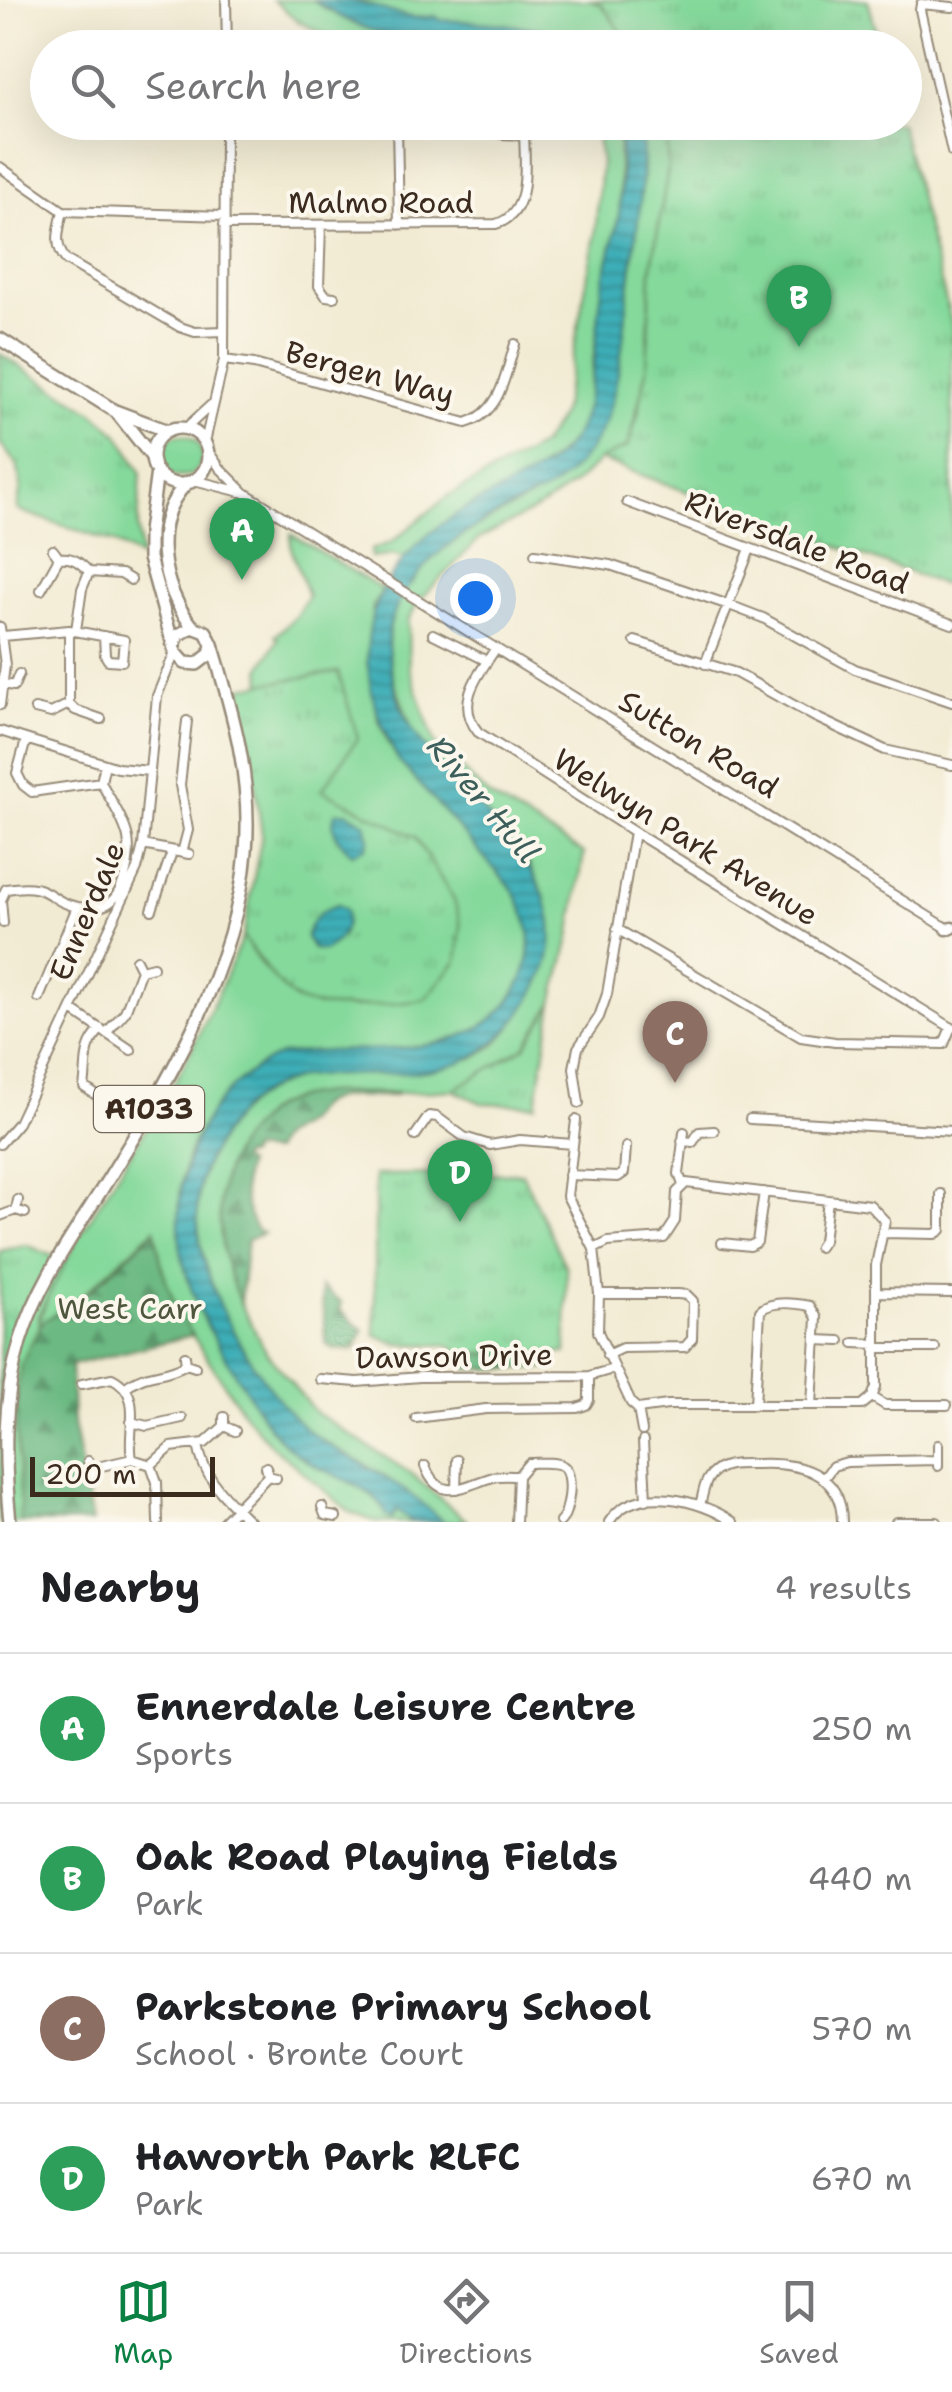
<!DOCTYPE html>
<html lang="en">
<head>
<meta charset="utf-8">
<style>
	:root { --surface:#fff; --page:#f6f6f6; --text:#202124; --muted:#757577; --line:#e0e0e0; --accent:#0b8043 }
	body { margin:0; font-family:"Shantell Sans",sans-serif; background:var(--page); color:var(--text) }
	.scale { position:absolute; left:30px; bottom:25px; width:185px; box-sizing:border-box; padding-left:10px; border:5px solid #3b2a1e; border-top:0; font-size:28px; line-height:35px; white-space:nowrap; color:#3b2a1e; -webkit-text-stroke:8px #fbf7ec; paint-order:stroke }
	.you { position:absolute; left:475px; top:598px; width:35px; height:35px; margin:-25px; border:8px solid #fff; border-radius:50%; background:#1a73e8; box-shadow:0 0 0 15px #1a73e833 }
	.badge { display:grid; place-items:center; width:65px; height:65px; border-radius:50%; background:var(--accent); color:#fff; font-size:32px; font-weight:700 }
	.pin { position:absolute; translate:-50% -82px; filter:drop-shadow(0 2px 5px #0008) }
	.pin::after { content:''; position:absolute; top:52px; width:35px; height:30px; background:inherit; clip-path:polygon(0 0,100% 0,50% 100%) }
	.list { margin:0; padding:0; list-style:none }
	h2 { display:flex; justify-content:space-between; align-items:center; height:130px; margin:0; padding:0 40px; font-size:42px }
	h2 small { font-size:32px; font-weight:400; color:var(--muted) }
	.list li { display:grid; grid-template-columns:65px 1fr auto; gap:30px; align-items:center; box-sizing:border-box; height:150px; padding:0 40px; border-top:2px solid var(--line) }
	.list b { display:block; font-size:38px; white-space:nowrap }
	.list p { margin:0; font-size:32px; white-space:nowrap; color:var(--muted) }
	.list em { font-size:32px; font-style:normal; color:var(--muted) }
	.icon { flex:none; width:55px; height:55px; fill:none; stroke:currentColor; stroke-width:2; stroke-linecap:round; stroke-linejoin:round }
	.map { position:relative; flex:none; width:952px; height:1522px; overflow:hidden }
	.search { position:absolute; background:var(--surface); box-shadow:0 10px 40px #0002; left:30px; right:30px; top:30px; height:110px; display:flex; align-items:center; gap:25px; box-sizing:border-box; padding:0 35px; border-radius:55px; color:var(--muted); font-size:38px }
	.sheet { height:730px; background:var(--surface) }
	nav { display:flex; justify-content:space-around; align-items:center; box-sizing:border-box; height:140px; border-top:2px solid var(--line); background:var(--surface); font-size:28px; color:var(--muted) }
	nav a { display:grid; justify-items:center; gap:5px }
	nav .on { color:var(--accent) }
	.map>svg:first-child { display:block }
	.grass { fill:#85d99b; stroke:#60825c; stroke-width:2.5 }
	.forest { fill:url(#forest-firs); stroke:#547250; stroke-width:2.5 }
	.park { fill:url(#park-tufts); stroke:#60825c; stroke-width:2.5 }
	.water { fill:url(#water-rules); stroke:#3c6c6a; stroke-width:2.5 }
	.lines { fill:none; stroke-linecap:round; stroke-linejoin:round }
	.minor-casing { stroke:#968a78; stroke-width:12 }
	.major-casing { stroke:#968a78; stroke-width:15 }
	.highway-casing { stroke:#968a78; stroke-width:16 }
	.minor { stroke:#fff; stroke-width:8 }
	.major { stroke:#fff; stroke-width:10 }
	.highway { stroke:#fff; stroke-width:11 }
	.labels { text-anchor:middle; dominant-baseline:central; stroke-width:8; stroke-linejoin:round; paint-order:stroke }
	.shield { fill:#fbf7ec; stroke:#75685c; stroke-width:2.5 }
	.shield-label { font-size:28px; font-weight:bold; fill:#3b2a1e }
	.street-label { font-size:30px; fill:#3b2a1e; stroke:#fbf7ec }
	.park-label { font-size:30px; fill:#4e563d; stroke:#fbf7ec }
	.water-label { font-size:32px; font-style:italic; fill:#3c5f5b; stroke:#fbf7ec }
</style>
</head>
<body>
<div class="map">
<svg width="952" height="1522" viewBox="0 0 952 1522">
	<defs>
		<pattern id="forest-firs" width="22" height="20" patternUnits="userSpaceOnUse" patternTransform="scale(2.5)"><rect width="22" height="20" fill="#6cb983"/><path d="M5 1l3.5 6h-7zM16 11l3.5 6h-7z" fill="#5a976b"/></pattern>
		<pattern id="park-tufts" width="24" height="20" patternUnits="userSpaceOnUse" patternTransform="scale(2.5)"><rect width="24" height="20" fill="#85d99b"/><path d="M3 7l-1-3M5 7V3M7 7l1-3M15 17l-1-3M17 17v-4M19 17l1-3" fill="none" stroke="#74ba85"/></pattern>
		<pattern id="water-rules" width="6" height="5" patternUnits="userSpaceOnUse" patternTransform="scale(2.5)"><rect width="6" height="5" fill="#3eaeb7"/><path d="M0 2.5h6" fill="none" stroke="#358e94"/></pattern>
	</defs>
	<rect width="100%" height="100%" fill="#fbf7ec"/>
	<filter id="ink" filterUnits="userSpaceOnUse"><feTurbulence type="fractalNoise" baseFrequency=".01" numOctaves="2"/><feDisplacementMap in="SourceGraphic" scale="20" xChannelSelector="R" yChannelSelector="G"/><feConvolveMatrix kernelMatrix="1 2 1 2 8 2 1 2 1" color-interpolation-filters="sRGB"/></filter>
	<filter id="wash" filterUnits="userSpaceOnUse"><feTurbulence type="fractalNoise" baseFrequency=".0048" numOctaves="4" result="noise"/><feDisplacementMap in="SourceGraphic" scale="40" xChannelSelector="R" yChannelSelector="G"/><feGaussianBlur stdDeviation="2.25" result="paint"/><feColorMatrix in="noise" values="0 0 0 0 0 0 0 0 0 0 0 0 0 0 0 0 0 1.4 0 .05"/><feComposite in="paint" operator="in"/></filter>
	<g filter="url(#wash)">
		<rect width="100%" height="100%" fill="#f2ebd3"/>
		<path class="grass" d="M273 0H314L325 9 395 38 506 47H351L299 22Z
			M349 0H591L602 5 632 47H600L579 38 510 26 441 20 435 16C405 22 377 8 349 0Z
			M595 123H618L620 210 603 286 586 413C580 425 575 438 566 447 520 493 450 507 403 559L394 555 371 558V550L392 542 448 496 542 445 562 413 595 236 601 163Z
			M639 123H666L668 170 651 272 647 369 628 446 600 460 578 481 541 507 480 538 418 602 408 621 409 667 435 744 489 796 584 853 570 938 553 1003 525 1047 453 1090 325 1098 242 1149 224 1188 228 1260 243 1309 267 1353 315 1412 410 1473 468 1522C462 1522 451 1522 445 1522 436 1519 396 1484 384 1476 355 1457 318 1443 294 1418 242 1361 181 1256 202 1176 205 1161 215 1147 222 1135 240 1105 266 1087 300 1077L473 1058 495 1045 511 1027 546 899 528 862 445 772 413 732 393 678 388 648 389 628 398 601 428 560 474 528 556 484 623 336 642 187 644 163Z
			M160 456a21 21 0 1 1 42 0a21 21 0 1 1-42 0Z
			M291 534 383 590 373 606 367 662 378 718 387 740 399 761 514 891C530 921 536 945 523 977 485 1069 364 1044 287 1054 266 1056 251 1074 238 1088 225 1102 207 1116 198 1133 180 1164 177 1208 181 1243 187 1303 222 1352 253 1400 261 1413 267 1426 278 1437 289 1447 301 1458 314 1465 335 1477 380 1490 387 1515L397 1510 413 1522H377L351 1513 271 1445 244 1414 175 1309 160 1263 154 1230 72 1305 40 1325C39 1286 153 1123 178 1076 202 1031 222 983 243 937L262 966 296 1000 352 1008 378 1004 415 837 321 790 338 673 262 686 261 668 278 639 275 636 296 616 308 596 291 548Z"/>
		<path class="forest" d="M400 1093C381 1101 351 1092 330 1100 314 1105 312 1118 301 1125 287 1134 279 1136 273 1152L251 1150 248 1156H242L240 1161 246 1164C241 1189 243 1208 257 1230L264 1233 247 1240 240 1303C217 1249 205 1177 250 1130 258 1121 267 1110 278 1105 312 1087 363 1094 400 1093Z
			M155 1229C161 1269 170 1302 193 1335L71 1365 73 1423 92 1522H21C15 1475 5 1360 41 1324 50 1315 64 1310 74 1303 103 1280 130 1255 155 1229Z
			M321 1287 341 1302 340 1310 363 1330 355 1349H334L326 1344Z
			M461 1354H550L552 1368 467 1369Z"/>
		<path class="park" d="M591 0H868L880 47H632L602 5Z
			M666 123H900L952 325V588L600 460 628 446 638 414 647 369 651 272 668 170Z
			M0 354 93 412 120 436 141 472 138 528 141 558 115 543 17 510 21 486 17 465 0 443Z
			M338 672 358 738 322 790 415 837 454 900 461 925 457 961 424 1000C393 1003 316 1016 293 997 271 980 260 957 243 937L262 834 241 687Z
			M553 1003 536 1105 481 1103 453 1090 525 1047Z
			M522 1173 567 1270 566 1353H461L448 1345 398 1344 375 1335V1175Z
			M27 1245 66 1262 39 1314 40 1325 24 1358 15 1397 21 1522H0V1251Z"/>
		<path class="water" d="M314 0C324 0 336 0 347 0 378 3 402 23 435 16L441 20C493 23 552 25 600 47 506 48 393 60 314 0Z
			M618 123H641C647 178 636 233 629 288 624 329 621 374 608 414 599 441 577 469 554 486 541 494 527 499 514 506 461 532 411 564 391 621 385 638 389 656 392 673 396 695 404 718 417 736 465 807 591 882 540 982 482 1095 408 1068 300 1077 266 1087 240 1104 222 1135 215 1147 205 1161 202 1175 180 1256 242 1360 294 1417 315 1441 350 1456 377 1472 400 1486 424 1504 444 1522H413L397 1510 392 1518 386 1515C381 1490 335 1477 314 1465 301 1458 288 1447 278 1437 267 1426 261 1413 252 1400 222 1351 187 1302 180 1243 174 1180 194 1114 247 1075 257 1067 273 1056 286 1054 364 1043 485 1070 523 977 536 945 530 921 514 891L399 761C341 655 363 570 466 508 499 489 544 475 569 444 596 411 595 331 602 289 607 261 617 234 620 206 622 179 621 150 618 123Z
			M347 812 365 823 369 839 366 847 352 854C339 841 329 832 335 813Z
			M338 905 346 910C348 932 340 939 324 951L313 949 306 937C312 918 319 910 338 905Z"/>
	</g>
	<g filter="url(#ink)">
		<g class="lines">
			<g class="minor-casing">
				<path id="minor" d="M226 0 227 48
					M952 7 921 4 920 10 952 152
					M397 126 399 225
					M501 134 524 135
					M0 167 63 211 224 216
					M63 211C59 230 53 244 66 260L180 327 195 332 224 331
					M224 225 496 224C535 213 523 156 524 122
					M321 225 319 286 326 296 334 297
					M224 360 254 364 466 423C501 413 505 375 515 344
					M186 428 211 405
					M205 442 224 360 225 122
					M208 451 220 468 245 493 950 930
					M194 480 241 492
					M627 502 952 624
					M535 554 610 565 729 605 763 618 855 669 952 702
					M59 558C72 556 80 562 89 572L121 574 131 580
					M41 590 59 558 53 550
					M0 627 5 665 0 705
					M69 630V704L75 710 101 719
					M76 630 82 589 89 572
					M433 634 487 661
					M3 636 69 630 124 640 122 661 108 660 105 655 104 636
					M635 641 736 673 815 717 885 750 952 765
					M496 648C479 674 454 702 478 732L634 832 952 1028
					M705 664 750 549
					M4 684 14 686 19 674
					M35 709 51 713 69 704
					M0 731 118 768 150 771
					M26 740 17 773 23 785 32 792 101 782
					M143 845 189 854
					M182 853 188 830 180 785 187 721
					M152 910 172 852
					M3 923 1 900 6 889C53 881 45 901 78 907 86 908 102 908 109 903 125 892 131 856 128 838 124 819 110 800 101 782L105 764
					M617 929 801 1037 835 1042 944 1044 951 1027
					M136 960 141 970 153 967
					M39 998 77 907
					M72 1010 131 1050
					M101 1029C82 1048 88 1063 84 1087L102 1099
					M107 1032 125 1012 141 970
					M579 1103 574 1068 578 1048 599 1017 607 994 634 832
					M750 1119 952 1131
					M576 1120 567 1196 594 1249
					M415 1136 429 1116 437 1117 464 1137 490 1145 520 1140 573 1144
					M682 1141 693 1142 699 1132 714 1131
					M0 1144 18 1123 137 869 143 845 157 696 175 652
					M569 1175 618 1177 624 1173 626 1147
					M686 1183 870 1205 885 1221 876 1265V1387L872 1397 862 1405H668L638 1409 631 1403 598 1332 599 1294 594 1249 608 1242 664 1238 675 1221 677 1192Z
					M683 1185 679 1174 684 1132
					M18 1200 16 1210 25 1213
					M0 1216 16 1210
					M884 1233 935 1234 941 1230V1194
					M722 1243 750 1246 757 1242 764 1192
					M819 1247 823 1241 828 1200
					M876 1292 952 1293
					M599 1294H678L687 1295 693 1301 692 1339 685 1347 622 1348 607 1355
					M816 1340 840 1341
					M854 1343 876 1344
					M875 1348H935
					M185 1356 186 1364 195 1367
					M320 1379 357 1382 420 1377 589 1376
					M82 1384 112 1378C145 1395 126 1429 132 1459L151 1465 157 1482 158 1522
					M126 1387C145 1371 166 1377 186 1364
					M872 1397 885 1405H947
					M755 1405 760 1311C771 1300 795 1303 810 1306L817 1318 812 1405
					M638 1409 642 1431
					M224 1417V1426L235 1431
					M416 1418 486 1409 577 1408 586 1405 589 1400V1376L613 1369
					M131 1422 147 1426 182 1418
					M643 1441 646 1500
					M198 1445C204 1480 226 1498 250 1522
					M88 1461 93 1468V1477
					M151 1465 171 1447 205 1443 224 1426
					M425 1466C440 1505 465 1485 493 1477 501 1475 510 1476 518 1476
					M938 1466V1445
					M266 1467 268 1476 276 1478
					M93 1468 132 1459
					M823 1479 833 1466 847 1462 937 1460
					M456 1489 457 1460
					M700 1505C703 1495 704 1482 711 1475 723 1462 740 1464 756 1464 797 1462 842 1471 842 1522
					M322 1507 325 1515 336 1517
					M223 1522 268 1476
					M516 1522 518 1476 529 1463C538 1463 555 1461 563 1466 575 1474 569 1514 560 1522
					M609 1522C634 1482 702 1500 733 1522
					M896 1522H937"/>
			</g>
			<g class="major-casing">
				<path id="major" d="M947 929 952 928"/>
			</g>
			<g class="highway-casing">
				<path id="highway" d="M0 339 115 411 168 431
					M118 414 152 457
					M152 456a28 28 0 1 1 56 0a28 28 0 1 1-56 0Z
					M157 471 149 532V558L175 652 185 663 197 664 210 654 212 644 206 632 193 627 178 635 174 646
					M188 482C148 520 161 589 193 627
					M10 1522C4 1461 2 1402 20 1342 37 1286 71 1238 102 1189 163 1091 237 969 246 851 252 778 233 713 212 644"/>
			</g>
			<use href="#minor" class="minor"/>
			<use href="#major" class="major"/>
			<use href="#highway" class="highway"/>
		</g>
	</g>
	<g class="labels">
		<rect class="shield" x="94" y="1086" width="110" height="46" rx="8"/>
		<g class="shield-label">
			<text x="149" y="1109">A1033</text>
		</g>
		<g class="street-label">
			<text x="381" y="202">Malmo Road</text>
			<text transform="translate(370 373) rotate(15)">Bergen Way</text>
			<text transform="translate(797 542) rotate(21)">Riversdale Road</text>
			<text transform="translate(699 744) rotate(31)">Sutton Road</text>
			<text transform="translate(686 837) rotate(32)">Welwyn Park Avenue</text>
			<text transform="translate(87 911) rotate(-67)">Ennerdale</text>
			<text transform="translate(454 1356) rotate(-1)">Dawson Drive</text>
		</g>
		<g class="park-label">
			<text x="130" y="1308">West Carr</text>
		</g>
		<g class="water-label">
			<text transform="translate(484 799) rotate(50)">River Hull</text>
		</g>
	</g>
</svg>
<div class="scale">200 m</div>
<div class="you"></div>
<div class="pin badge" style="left:242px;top:580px;background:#2e9e5b">A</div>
<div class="pin badge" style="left:799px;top:347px;background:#2e9e5b">B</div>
<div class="pin badge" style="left:675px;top:1083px;background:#8d6e63">C</div>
<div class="pin badge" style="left:460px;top:1222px;background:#2e9e5b">D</div>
<div class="search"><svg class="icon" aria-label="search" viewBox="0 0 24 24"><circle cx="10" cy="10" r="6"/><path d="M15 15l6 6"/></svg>Search here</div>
</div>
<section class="sheet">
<h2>Nearby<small>4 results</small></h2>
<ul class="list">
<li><span class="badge" style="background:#2e9e5b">A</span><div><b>Ennerdale Leisure Centre</b><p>Sports</p></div><em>250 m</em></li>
<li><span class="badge" style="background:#2e9e5b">B</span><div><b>Oak Road Playing Fields</b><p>Park</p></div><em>440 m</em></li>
<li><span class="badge" style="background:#8d6e63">C</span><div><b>Parkstone Primary School</b><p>School · Bronte Court</p></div><em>570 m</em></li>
<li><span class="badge" style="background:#2e9e5b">D</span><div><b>Haworth Park RLFC</b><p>Park</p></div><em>670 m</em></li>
</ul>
</section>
<nav>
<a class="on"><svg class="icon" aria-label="map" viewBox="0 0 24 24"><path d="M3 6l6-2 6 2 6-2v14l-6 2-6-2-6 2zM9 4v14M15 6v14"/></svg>Map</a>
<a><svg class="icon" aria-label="directions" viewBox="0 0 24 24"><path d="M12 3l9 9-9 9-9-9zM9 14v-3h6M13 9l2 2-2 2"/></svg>Directions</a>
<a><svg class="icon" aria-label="saved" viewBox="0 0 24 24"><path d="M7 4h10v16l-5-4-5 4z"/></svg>Saved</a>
</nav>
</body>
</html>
